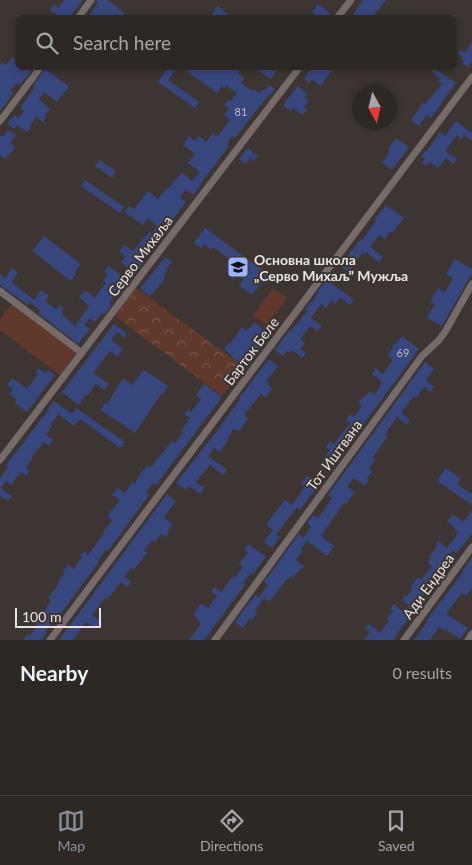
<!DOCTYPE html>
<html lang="en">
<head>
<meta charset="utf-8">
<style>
	:root { --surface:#2e2825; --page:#36302d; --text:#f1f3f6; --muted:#a7a6a7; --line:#494442; --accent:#8c9099 }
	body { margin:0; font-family:Lato,sans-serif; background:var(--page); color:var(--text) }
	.compass { position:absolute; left:352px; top:85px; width:45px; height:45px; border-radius:50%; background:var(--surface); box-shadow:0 2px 8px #0003; rotate:172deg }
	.scale { position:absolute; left:15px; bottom:12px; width:86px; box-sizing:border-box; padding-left:5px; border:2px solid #e9e4e1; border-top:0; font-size:14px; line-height:18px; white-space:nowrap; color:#e9e4e1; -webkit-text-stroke:4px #3d3531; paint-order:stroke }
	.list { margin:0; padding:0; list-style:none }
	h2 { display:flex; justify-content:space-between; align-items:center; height:65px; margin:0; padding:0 20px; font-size:21px }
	h2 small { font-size:16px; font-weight:400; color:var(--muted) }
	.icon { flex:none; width:28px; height:28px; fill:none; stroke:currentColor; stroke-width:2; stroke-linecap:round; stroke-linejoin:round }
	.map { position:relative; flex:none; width:472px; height:640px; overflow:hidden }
	.search { position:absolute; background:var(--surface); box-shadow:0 2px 8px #0003; left:15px; right:15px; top:15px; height:55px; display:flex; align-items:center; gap:12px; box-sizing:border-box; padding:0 18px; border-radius:8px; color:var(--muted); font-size:19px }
	.sheet { height:155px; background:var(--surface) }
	nav { display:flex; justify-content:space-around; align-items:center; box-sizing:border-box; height:70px; border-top:1px solid var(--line); background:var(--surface); font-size:14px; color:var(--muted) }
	nav a { display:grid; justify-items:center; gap:2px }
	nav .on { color:var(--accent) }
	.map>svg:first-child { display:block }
	.forest { fill:url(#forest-crowns) }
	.green { fill:#61392a }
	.building { fill:#36477d }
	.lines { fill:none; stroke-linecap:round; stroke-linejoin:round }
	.street { stroke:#756b68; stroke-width:7 }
	.labels { text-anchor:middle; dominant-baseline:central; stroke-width:4; stroke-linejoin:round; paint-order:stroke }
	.number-label { font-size:11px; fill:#bcbdc8 }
	.street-label { font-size:14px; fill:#e9e4e1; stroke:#3d3531 }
	.poi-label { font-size:14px; font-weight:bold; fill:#e9e4e1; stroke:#3d3531; text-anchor:start }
</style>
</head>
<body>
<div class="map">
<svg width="472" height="640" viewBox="0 0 472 640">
	<defs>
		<pattern id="forest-crowns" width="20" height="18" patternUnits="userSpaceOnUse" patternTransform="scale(1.25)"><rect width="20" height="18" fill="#61392a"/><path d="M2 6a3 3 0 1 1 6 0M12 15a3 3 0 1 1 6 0" fill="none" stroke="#785649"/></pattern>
	</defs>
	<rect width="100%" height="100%" fill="#3d3531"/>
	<path class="forest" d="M136 288 244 367 222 396 115 316Z"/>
	<path class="green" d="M273 288 287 298 267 325 253 315Z
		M13 303 77 352 60 375 0 330V319Z"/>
	<path class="building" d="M64 0H83L69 18H55L57 15 50 10 54 4 58 8Z
		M96 0H108L125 13 122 18H91L89 15 98 3Z
		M363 0H386L372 18H354L352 16Z
		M318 4 330 13 326 18H319L312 12Z
		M218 6 233 18H210Z
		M472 42V61L468 67 462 63 464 61 461 59 462 56 458 53 461 50 465 52Z
		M12 57 18 61V68H34L20 85 17 83 11 90 14 93 0 111V65L2 62 6 65Z
		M168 68H177L168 80 199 102 195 108 158 82Z
		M182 68H242L238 73 244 78 241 83 252 91 254 89 260 93 262 89 264 91 269 85 275 89 271 95 269 94 235 138 232 136 227 144 229 146 199 186H200L193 195 186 189 180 197 186 202 167 227 168 228 140 263 142 265 129 281 128 280 121 288 108 304 111 306 104 315 102 313 95 322 90 318 85 325 90 329 78 344 38 313 40 310 30 302 28 305 0 285V274L5 278 12 268 18 273 12 281 14 284 34 300 41 290 49 296 45 301 56 309 60 305 64 308 61 312 63 313 62 315 75 326 89 306 79 297 85 290 94 298 106 283 103 281 108 275 104 272 108 266 122 276 128 268 121 262 126 256 119 252 124 245 133 251 149 232 152 233 157 227 155 225V224L148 218 143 225 124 212 129 206 134 209 148 191 158 199 167 188 168 189 175 180H176L182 173 192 181 200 172 188 163 195 154 183 145 189 136 195 141 199 136 206 142 213 133 217 137 230 120 224 115 229 109 224 105 228 100 230 101 237 93 226 86 224 88 222 86 217 93Z
		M254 68H279L271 79Z
		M312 68H334L320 86 312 79 309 83 304 79Z
		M434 68 456 83 431 118 427 115 419 126 411 120 423 103 425 104 442 84 438 81 440 78 432 71Z
		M45 69 69 87 57 102 44 92 39 99 50 109 45 116 46 117 43 122 36 117 29 127 31 128 27 132 17 125 14 129 7 124 14 115 18 118 24 111 20 108 35 87 33 86Z
		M298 86 307 94 305 97 309 101 304 107 307 110 302 115 293 108 291 111 283 105Z
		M456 121 472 133V141L464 135 461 139 457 135 445 151 457 159 453 164 446 158 438 168 429 162 426 166 422 163 425 159 421 156 425 151 426 152 440 132 445 136Z
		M8 130 16 135 10 143 16 147 5 159 0 155V135L3 137Z
		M396 138 409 147 392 170 382 163 390 151 388 149Z
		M248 148 258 156 254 161 250 158 245 164 239 159Z
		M99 160 116 171 112 178 95 166Z
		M85 180 124 207 120 213 81 186Z
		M386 205 404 218 392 233 390 232 385 239 379 235 370 247 383 257 379 262 366 252 365 255 362 253 349 272 340 266 360 240 361 241 368 232 376 221 374 220Z
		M205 228 268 274 252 295 239 285 248 273 213 247 211 250 204 244 201 248 194 243Z
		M44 236 81 264 74 273 76 274 71 281 32 251Z
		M165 257 172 262 165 270 167 271 163 276 165 277 163 281 150 296 140 289Z
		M455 259 472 269V273L442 326 427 318 435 304 430 302 438 288 445 292 453 278 446 274Z
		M327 280 354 300 350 305 340 297 335 304 331 301 326 308 321 304 311 318 322 326 317 331 310 326 300 339 305 343 300 349 306 353 302 358 292 350 289 353 287 351 283 356 275 350 289 331 290 332 297 323H298L307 311 305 309 310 302 311 303 319 292 318 291Z
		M254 322 271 335 258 352 252 348 247 355 253 360 247 368 231 357 232 356 224 349 228 343 230 344 242 327 247 331Z
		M114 324 127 334 124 338 118 332 111 340 123 349 117 357 110 351 93 373 109 384 104 390 96 384 86 397 85 396 78 405 62 392Z
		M402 336 419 349 339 457V456L332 465 323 459 330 450 326 447 330 441 334 444 350 423 346 420 350 414 354 417 362 406 358 403 363 397 364 398 369 391 374 395 381 385 380 384 382 382 372 374 376 368 383 374 393 360 388 355 393 348 392 347 395 342 396 344Z
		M269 359 278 366 266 381 269 383 268 385 273 388 266 397 261 394 245 414 246 415 245 417 248 419 239 431 234 429 227 438 229 439 220 452 214 448 208 456 227 470 223 475 210 465 196 482 204 488 200 494 189 486 186 490 176 483 217 431 240 399 239 398Z
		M425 362 434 369 426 380 434 387 431 392 424 387 416 398 414 396 401 413 410 420 407 425 397 417 385 434 388 436 372 458 376 460 369 468 373 471 367 478 369 480 365 486 354 478 347 486 355 492 346 504 344 503 321 536 334 546 327 556 307 541 301 549 303 551 296 560 304 566 301 570 300 569 293 578 291 576 288 579H287L269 602 264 598 255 611 257 613 252 620 250 618 243 628 235 622 255 595 259 597 268 585 264 582 299 534 303 538 311 527 307 523 313 515 318 518 332 498 328 495Z
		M38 368 46 373 48 370 55 375 27 412 15 403 17 400 9 394 13 389 7 385 12 378 26 388 28 386 29 387 38 374 35 372Z
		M144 370 168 386 163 394 162 393 135 433 101 410 105 403 107 404 123 378 132 385Z
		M204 384 222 397 156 485 153 483 146 492 149 495 108 551 106 550 98 561 99 562 56 620 55 619 45 632 47 633 42 640H23L27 634 29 636 38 625 35 623 51 601 48 598 59 583 58 582 65 573 63 571 68 565 73 569 82 557 80 556 84 551 88 555 104 533 103 532 112 520 107 516 120 500 112 495 118 488 125 493 132 482 134 484 147 465 150 468 172 441 175 443 183 432 181 431 190 418 184 414 188 409 191 412 201 399 196 395Z
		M54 401 72 414 76 408 125 442 120 448 80 419 74 426 59 414 50 425 52 426 46 435 53 440 49 446 44 442 31 458 32 459 26 468 30 471 26 476 21 472 11 485 6 481 1 488 12 496 8 501 0 496V478L8 467 6 465 49 409 48 408Z
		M446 468 461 479 457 484 472 494V505L437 481Z
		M307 475 319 484 300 510 297 507 276 535 280 537 272 548 264 542 273 530 266 524 285 500 292 505 305 486 301 484Z
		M167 494 176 501 164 517 173 524 168 531 169 532 166 537 161 534 155 542 152 540 144 551 147 553 143 558 134 570 131 568 124 577 131 582 127 587 121 582 107 600 105 598 92 615 102 622 96 629 86 622 73 640H59Z
		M472 511V534L457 553 453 550 446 559 451 562 433 587 430 585 423 595 416 604 419 606 397 633 398 634 394 640H364L370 632 365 629 369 624 380 633 389 620 387 619 393 611 390 609 394 604 405 613 410 606 402 600 405 595 407 596 413 588 411 587 418 577 421 580 432 566 428 563 431 558 429 557 437 546 435 545 438 541 447 548 459 532 454 529 455 528 447 522 453 514 463 522Z
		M248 544 266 557 253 574 251 573 243 583 245 585 204 640H189L201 624 198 622 199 620 193 615 201 603 208 608 217 596 211 592 214 587 221 592 233 576 235 578 243 567 239 564 248 552 245 549Z
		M472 557V588L466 596 462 593 446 614 468 628 460 639 445 629 444 631 439 627 430 640H414L427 622 426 621 463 572 462 571Z"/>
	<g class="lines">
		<path class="street" d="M78 18 91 0
			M337 18 351 0
			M0 121 40 68
			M0 291 82 353
			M0 460 299 68
			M50 640 472 77
			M215 640 422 356 439 340 445 332 472 284
			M404 640 472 547
			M468 640 472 634"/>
	</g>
	<defs>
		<g id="school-square" transform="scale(1.125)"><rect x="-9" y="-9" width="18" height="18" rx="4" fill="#9bb5fd" stroke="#3d3531"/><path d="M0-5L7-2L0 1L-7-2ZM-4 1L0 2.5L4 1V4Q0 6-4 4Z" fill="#111"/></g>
	</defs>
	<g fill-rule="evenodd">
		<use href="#school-square" x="238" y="267"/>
	</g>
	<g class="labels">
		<g class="number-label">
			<text x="241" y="111">81</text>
			<text x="403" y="352">69</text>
		</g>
		<g class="street-label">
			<text transform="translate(140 256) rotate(-53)">Серво Михаља</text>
			<text transform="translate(251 351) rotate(-53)">Барток Беле</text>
			<text transform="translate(334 455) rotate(-54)">Тот Иштвана</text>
			<text transform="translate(428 586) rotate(-54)">Ади Ендреа</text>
		</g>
		<g class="poi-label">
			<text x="254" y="259">Основна школа<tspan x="254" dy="16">„Серво Михаљ” Мужља</tspan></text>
		</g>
	</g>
</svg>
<svg class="compass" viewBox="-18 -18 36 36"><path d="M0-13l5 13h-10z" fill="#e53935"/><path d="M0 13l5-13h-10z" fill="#a7a6a7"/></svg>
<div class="scale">100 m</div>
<div class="search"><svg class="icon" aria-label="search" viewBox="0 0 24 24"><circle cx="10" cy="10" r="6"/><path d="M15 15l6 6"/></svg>Search here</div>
</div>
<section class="sheet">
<h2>Nearby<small>0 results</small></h2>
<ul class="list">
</ul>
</section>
<nav>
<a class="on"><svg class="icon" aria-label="map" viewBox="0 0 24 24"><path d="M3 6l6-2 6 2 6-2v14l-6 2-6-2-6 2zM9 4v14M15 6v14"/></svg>Map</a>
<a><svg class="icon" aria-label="directions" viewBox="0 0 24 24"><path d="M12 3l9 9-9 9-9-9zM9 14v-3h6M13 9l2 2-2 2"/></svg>Directions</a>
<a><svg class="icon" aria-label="saved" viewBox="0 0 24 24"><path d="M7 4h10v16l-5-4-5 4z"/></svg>Saved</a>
</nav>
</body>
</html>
